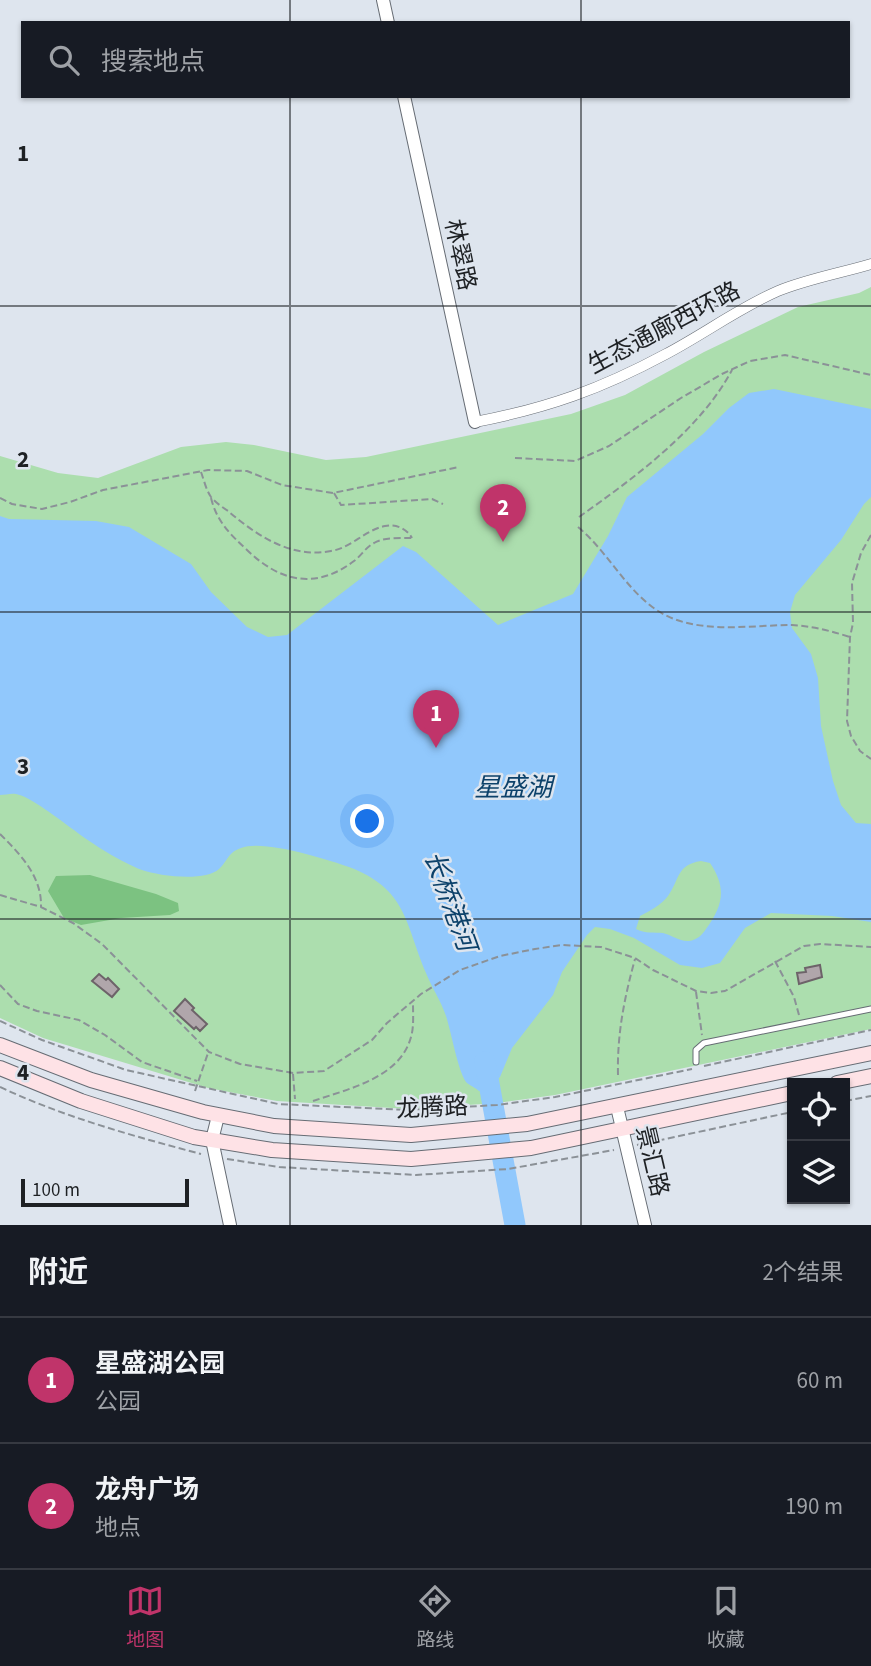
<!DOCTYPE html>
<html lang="zh">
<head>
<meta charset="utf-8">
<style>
	:root { --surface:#171b24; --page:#20242c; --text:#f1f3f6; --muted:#9ea1a6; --line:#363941; --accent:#c0346a }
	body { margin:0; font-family:"Source Sans 3","Noto Sans SC",sans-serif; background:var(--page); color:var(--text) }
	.controls { position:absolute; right:21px; bottom:21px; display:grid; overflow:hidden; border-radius:0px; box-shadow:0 2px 5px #0004 }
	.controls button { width:63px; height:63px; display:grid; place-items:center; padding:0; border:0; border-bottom:2px solid var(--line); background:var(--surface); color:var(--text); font:35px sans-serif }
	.scale { position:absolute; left:21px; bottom:18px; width:168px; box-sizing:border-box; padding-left:7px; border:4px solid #1e2124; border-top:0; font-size:19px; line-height:24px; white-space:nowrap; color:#1e2124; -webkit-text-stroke:5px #dee5ee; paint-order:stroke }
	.you { position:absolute; left:368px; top:822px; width:24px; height:24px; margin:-18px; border:5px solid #fff; border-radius:50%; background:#1a73e8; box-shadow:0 0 0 10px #1a73e833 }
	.badge { display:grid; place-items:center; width:46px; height:46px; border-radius:50%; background:var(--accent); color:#fff; font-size:23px; font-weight:700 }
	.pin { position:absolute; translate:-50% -58px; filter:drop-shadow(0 2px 4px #0008) }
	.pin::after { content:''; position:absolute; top:37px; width:24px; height:21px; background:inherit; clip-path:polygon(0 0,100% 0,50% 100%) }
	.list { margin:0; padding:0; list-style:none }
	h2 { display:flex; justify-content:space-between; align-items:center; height:91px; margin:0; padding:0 28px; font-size:30px }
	h2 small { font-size:23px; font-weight:400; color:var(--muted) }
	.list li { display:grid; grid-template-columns:46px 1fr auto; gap:21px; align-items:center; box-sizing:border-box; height:126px; padding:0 28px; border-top:2px solid var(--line) }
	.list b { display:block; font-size:26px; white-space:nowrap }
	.list p { margin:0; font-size:23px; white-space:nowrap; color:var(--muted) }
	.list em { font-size:23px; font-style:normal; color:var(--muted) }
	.icon { flex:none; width:38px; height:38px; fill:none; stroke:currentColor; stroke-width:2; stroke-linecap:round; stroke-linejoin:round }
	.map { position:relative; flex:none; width:871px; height:1225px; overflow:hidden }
	.search { position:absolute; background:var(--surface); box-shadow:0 2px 5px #0004; left:21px; right:21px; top:21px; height:77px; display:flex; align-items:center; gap:18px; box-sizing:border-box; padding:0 24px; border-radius:0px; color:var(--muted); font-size:26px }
	.sheet { height:343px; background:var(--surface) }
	nav { display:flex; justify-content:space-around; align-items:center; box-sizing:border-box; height:98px; border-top:2px solid var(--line); background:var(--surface); font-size:19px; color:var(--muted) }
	nav a { display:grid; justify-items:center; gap:4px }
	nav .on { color:var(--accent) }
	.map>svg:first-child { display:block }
	.green { fill:#acdeae }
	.forest { fill:#7cc281 }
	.water { fill:#91c8fc; fill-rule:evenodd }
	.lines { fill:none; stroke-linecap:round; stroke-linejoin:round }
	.river { stroke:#91c8fc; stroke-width:21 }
	.building { fill:#b0a6ab; stroke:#6d6369; stroke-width:2 }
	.service-casing { stroke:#666c74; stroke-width:7 }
	.minor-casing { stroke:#666c74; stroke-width:11 }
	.tertiary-casing { stroke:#666c74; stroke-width:14 }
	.secondary-casing { stroke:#666c74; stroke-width:16 }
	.path { stroke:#8b9197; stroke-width:2; stroke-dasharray:7 3.5; stroke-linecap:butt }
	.service { stroke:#fff; stroke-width:5 }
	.minor { stroke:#fff; stroke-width:10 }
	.tertiary { stroke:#fff; stroke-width:12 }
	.secondary { stroke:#fee2e6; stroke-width:14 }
	.grid { fill:none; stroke:#1e2124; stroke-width:2; stroke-opacity:0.55 }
	.labels { text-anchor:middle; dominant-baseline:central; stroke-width:5; stroke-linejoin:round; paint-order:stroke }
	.street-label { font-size:24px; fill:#1e2124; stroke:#dee5ee }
	.water-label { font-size:26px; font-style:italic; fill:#0c416a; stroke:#dee5ee }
	.grid-label { font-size:23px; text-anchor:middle; font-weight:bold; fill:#1e2124; stroke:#dee5ee; stroke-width:5; stroke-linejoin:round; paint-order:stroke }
</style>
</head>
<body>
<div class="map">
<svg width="871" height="1225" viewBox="0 0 871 1225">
	<rect width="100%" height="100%" fill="#dee5ee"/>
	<path class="green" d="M871 287V1029L555 1095 497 1103 409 1109 277 1101 208 1088 43 1038 0 1018V456L58 473 98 478 181 447 226 442 254 445 326 460 366 457 571 414 625 395 704 352 798 307 859 293Z"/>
	<path class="forest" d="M90 875 156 894 178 903 179 911 170 915 121 918 81 925 64 918 48 891 56 876Z"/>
	<path class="water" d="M774 389 871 409V497L864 504 841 540 795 595 790 612 792 628 811 654 818 678 821 726 833 781 841 805 856 823 871 824V922L832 916 771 913 745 928 720 963 702 968 680 965 634 938 610 929 595 927 587 935 562 972 553 995 512 1048 500 1077 489 1087 479 1091C476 1088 469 1085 466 1082 458 1071 451 1031 446 1016 441 1001 432 988 426 973 405 923 407 889 349 867 326 859 263 839 241 848 227 853 228 861 219 869 205 882 159 876 142 870 121 862 92 844 74 830 61 821 30 796 16 794 11 793 5 795 0 795V516L9 519 96 521 129 527 191 564 211 592 247 627 268 637 287 635 403 546 416 552 498 625 573 594 608 536 627 497 703 434 729 408 749 393ZM701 861 710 863C727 888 723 906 706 929 702 935 697 940 689 941 680 942 672 935 663 933 654 932 645 934 636 929L640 916C650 911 661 905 668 896 680 879 676 865 701 861Z"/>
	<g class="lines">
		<path class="river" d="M485 1062 515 1225"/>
	</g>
	<path class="building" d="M820 965 822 977 799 984 797 973 806 972 805 968Z
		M99 974 106 980 108 978 119 989 112 997 92 981Z
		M185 999 194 1008 192 1010 207 1024 200 1031 196 1027 194 1029 174 1011Z"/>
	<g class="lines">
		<g class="service-casing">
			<path id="service" d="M696 1062V1050L704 1043 871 1009"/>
		</g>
		<g class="minor-casing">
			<path id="minor" d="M475 422C548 408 601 389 666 354 704 334 739 308 778 291 807 279 841 273 871 264"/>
		</g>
		<g class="tertiary-casing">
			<path id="tertiary" d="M383 0 388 23
				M404 96 475 422
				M617 1107 645 1225
				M218 1116 212 1140 230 1225"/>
		</g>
		<g class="secondary-casing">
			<path id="secondary" d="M0 1045 91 1080 203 1112 274 1126 411 1135 527 1124 871 1053
				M0 1068 81 1101 194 1137 272 1150 411 1159 531 1148 792 1093
				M837 1083 871 1076"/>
		</g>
		<path class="path" d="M515 458 575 461 609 446 681 398 722 374 750 361 785 355 871 375
			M201 472C204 480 206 490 211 497 215 502 222 507 228 511 256 535 291 559 331 551 351 548 365 530 385 526 396 524 406 528 412 538
			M334 493 341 505 432 499 443 504
			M0 498 12 504 42 509 70 502 103 490 208 470 247 471 282 485 333 493 459 467
			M211 498C217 522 230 534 247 550 280 582 316 590 354 561 361 556 366 547 374 543 384 537 399 538 411 538
			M579 517C634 478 700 430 732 370
			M578 527C607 551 624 587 655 609 694 636 748 625 792 625 812 626 831 631 850 637
			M871 535 861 553 852 583 853 623 850 637 847 721 851 736 860 751 871 759
			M0 834C20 854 42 876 41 907
			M0 895 41 907 73 923 102 944 209 1052 240 1064 293 1073 324 1071 372 1040 387 1023 421 994 460 970 500 956 535 949 562 945 601 947 635 958 653 970 696 991 711 993 725 991 804 946 820 944 871 947
			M775 961 794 997 799 1015
			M0 985 18 1004 37 1011 79 1020 105 1035 142 1062 197 1081
			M696 992 702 1035
			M0 1021 42 1040 126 1070 278 1104 408 1110 497 1105 555 1097 692 1069
			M704 1066 871 1030
			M293 1074 295 1099
			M618 1075C617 1035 624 999 635 959
			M0 1087C64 1117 133 1136 201 1154
			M195 1091 208 1053
			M313 1101C348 1089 400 1078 411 1037 414 1027 413 1015 413 1004
			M845 1101 871 1096
			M637 1145 792 1112
			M227 1159 279 1167 416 1175 508 1169 614 1150"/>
		<use href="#service" class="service"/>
		<use href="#minor" class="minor"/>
		<use href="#tertiary" class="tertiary"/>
		<use href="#secondary" class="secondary"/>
	</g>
	<path class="grid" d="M290 0V23M581 0V23M290 96V1225M581 96V1225M0 306H871M0 612H871M0 919H871"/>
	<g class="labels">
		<g class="street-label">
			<text transform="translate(460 255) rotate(78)">林翠路</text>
			<text transform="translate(664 328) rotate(-28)">生态通廊西环路</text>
			<text transform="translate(432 1108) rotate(-3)">龙腾路</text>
			<text transform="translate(652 1161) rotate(77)">景汇路</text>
		</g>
		<g class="water-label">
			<text x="513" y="787">星盛湖</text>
			<text transform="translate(450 901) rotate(70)">长桥港河</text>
		</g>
	</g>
	<g class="grid-label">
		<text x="23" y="161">1</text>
		<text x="23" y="467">2</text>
		<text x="23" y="774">3</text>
		<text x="23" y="1080">4</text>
	</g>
</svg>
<div class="controls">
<button><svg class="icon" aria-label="locate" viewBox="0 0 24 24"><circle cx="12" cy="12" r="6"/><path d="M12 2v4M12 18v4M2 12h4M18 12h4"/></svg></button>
<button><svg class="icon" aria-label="layers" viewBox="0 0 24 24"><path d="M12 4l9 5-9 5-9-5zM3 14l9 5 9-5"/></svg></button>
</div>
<div class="scale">100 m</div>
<div class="you"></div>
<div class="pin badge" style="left:436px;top:748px">1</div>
<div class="pin badge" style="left:503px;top:542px">2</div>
<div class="search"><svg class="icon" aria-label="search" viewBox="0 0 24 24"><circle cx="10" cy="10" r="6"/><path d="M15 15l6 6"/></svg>搜索地点</div>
</div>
<section class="sheet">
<h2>附近<small>2个结果</small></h2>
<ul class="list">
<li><span class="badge">1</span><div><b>星盛湖公园</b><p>公园</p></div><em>60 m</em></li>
<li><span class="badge">2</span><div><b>龙舟广场</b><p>地点</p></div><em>190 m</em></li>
</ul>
</section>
<nav>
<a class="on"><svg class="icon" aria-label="map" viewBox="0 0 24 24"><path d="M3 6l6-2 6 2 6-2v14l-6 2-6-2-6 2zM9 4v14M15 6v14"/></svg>地图</a>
<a><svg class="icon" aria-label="directions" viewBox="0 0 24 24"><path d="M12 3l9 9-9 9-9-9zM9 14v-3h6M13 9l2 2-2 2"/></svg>路线</a>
<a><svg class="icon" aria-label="saved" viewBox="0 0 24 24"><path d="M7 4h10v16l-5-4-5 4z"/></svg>收藏</a>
</nav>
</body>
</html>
